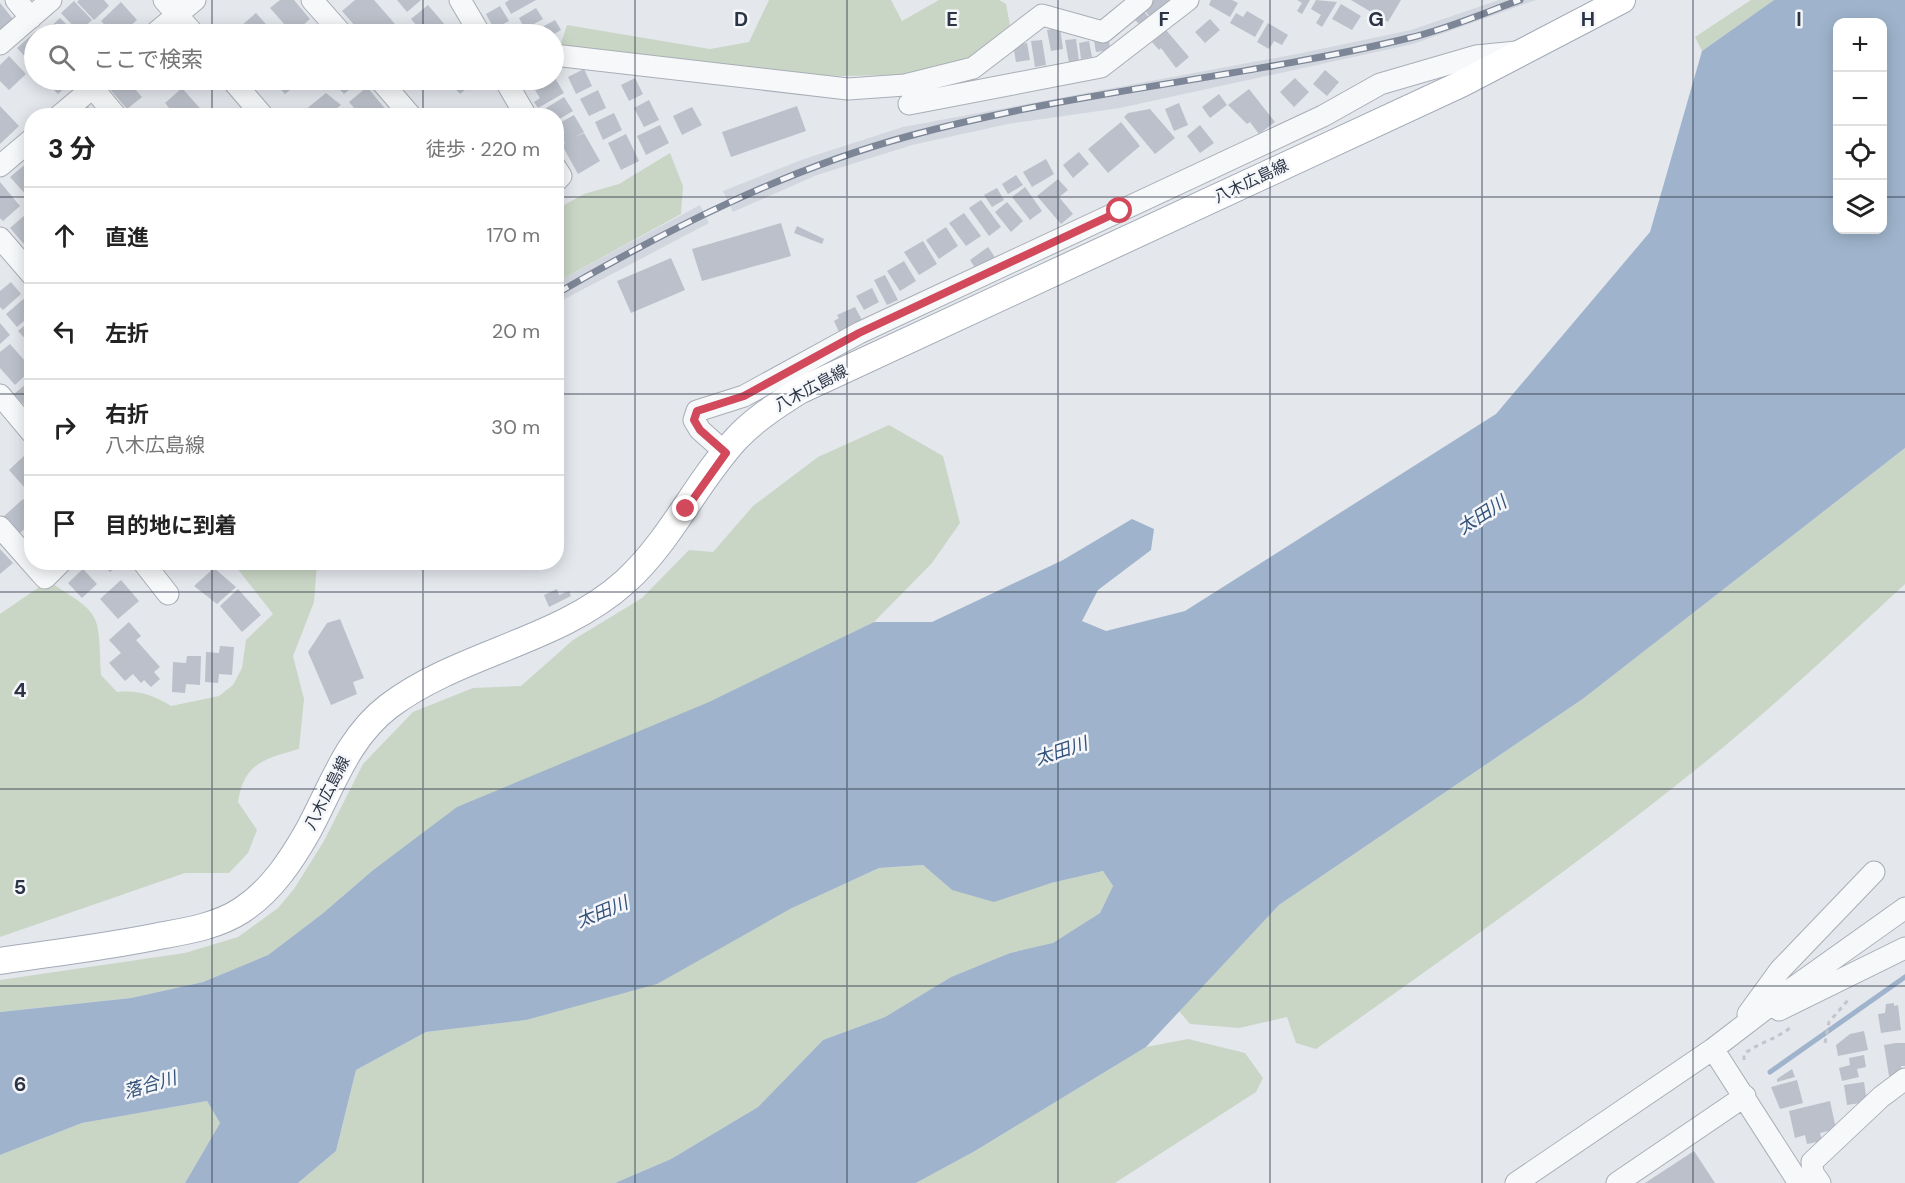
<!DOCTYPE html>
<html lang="ja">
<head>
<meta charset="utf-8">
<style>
	:root { --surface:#fff; --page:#f6f6f6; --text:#222; --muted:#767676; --line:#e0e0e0 }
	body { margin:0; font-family:"DM Sans","Noto Sans JP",sans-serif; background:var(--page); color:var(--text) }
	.controls { position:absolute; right:18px; top:18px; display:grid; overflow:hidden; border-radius:12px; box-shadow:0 3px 15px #0003 }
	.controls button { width:54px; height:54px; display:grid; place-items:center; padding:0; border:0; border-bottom:2px solid var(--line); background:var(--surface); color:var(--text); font:30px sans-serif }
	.stop { position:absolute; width:18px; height:18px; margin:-14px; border:4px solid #d1495b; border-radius:50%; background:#fff }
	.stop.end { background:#d1495b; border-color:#fff; box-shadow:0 2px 6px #0008 }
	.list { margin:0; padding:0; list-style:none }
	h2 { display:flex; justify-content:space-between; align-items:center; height:78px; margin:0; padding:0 24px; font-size:26px }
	h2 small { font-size:20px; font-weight:400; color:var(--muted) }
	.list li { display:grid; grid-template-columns:39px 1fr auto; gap:18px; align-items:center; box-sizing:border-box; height:96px; padding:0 24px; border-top:2px solid var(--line) }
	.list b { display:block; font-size:22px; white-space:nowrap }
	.list p { margin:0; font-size:20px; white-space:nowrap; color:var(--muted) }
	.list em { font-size:20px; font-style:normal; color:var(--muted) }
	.icon { flex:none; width:33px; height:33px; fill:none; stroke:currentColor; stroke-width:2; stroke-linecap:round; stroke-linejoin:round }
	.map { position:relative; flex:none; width:1905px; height:1183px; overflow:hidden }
	.search { position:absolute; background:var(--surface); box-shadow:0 3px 15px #0003; left:24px; top:24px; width:540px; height:66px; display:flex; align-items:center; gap:15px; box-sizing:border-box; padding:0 21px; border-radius:33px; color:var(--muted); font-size:22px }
	.panel { position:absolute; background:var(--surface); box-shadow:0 3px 15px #0003; left:24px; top:108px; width:540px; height:462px; border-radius:24px }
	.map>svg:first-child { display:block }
	.built { fill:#d2d6de }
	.green { fill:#c9d6c5 }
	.water { fill:#9fb4cc; fill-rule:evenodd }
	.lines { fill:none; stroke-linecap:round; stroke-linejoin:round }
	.stream { stroke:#9fb4cc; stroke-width:5 }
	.building { fill:#bbc0ca }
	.minor-casing { stroke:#a9aeb7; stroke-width:23 }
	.major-casing { stroke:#a3abb8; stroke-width:28 }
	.path { stroke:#c2c5cb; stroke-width:3; stroke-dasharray:4.5 4.5; stroke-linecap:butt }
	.minor { stroke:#f7f8fa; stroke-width:21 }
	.major { stroke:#fff; stroke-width:26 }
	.rail-casing { stroke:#7d8696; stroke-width:7 }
	.rail { stroke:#f4f6f9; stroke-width:4.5; stroke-dasharray:14; stroke-linecap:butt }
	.route { stroke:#d1495b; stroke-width:8 }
	.grid { fill:none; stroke:#2b3445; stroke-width:1.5; stroke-opacity:0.55 }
	.labels { text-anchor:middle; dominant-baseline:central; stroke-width:5; stroke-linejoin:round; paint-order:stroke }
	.street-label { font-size:16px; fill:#2b3445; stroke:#f4f6f9 }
	.water-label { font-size:18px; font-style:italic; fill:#34527a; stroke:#f4f6f9 }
	.grid-label { font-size:20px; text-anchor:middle; font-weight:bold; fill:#2b3445; stroke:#f4f6f9; stroke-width:5; stroke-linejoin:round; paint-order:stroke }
</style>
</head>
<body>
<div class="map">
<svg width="1905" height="1183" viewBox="0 0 1905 1183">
	<rect width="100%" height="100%" fill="#e4e7ec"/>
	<path class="built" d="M1499 0H1536L1413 44 1120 108 1008 124 912 145 817 175 733 212 723 191 804 159 903 127 1302 53 1411 30Z
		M700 205 709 223 557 303V282Z"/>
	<path class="green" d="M769 0H891L902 21 939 0H999L1006 4 1010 25 967 60 898 75 841 76 760 72 560 46 567 25 710 49 749 42Z
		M1751 0H1774L1702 51 1695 37Z
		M670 153 683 186 681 214 557 282V209L584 194 619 184Z
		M889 425 943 456 960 523 932 563 874 622 372 871 322 914 268 955 203 982 131 998 0 1012V980L185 953 238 937 278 908 294 889 324 841 363 764 413 712 473 688 521 686 573 640 642 598 689 550 713 552 753 506 818 457Z
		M1905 448V584C1836 648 1767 713 1694 771 1572 869 1443 959 1316 1049L1296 1043 1287 1017 1239 1028 1190 1024 1179 1011 1279 905 1584 698Z
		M233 563H317L314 602 293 656 304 699 299 749C264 759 244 763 238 802L257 830 248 853 229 873H185L0 937V614L48 581C103 616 98 611 101 675L117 692C139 690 153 695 171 706L219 696 233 685 242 668 246 640 273 614Z
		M923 865 952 890 1051 883 1103 871 1113 886 1100 913 1053 944 1010 953 951 977 885 1017 823 1040 758 1107 671 1159 615 1183H298L336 1151 356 1070 426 1032 526 1020 790 909 879 868Z
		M1188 1039 1245 1053 1263 1078 1256 1092 1115 1183H916L975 1151 1146 1047Z
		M207 1101 220 1123 185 1183H0V1155L82 1123Z"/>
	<path class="water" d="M1774 0H1905V448L1584 698 1279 905 1146 1047 975 1151 916 1183H615L671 1159 758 1107 823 1040 885 1017 951 977 1010 953 1053 943 1100 913 1113 886 1103 871 1051 883 994 902 952 890 923 865 879 868 790 909 657 984 526 1020 426 1032 356 1070 336 1151 298 1183H185L220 1123 207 1101 82 1123 0 1155V1012L131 998 203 982 268 955 322 914 372 871 457 807 709 702 874 622H932L1063 560 1132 519 1154 529 1151 550 1098 590 1082 621 1106 631 1185 611 1496 414 1650 232 1702 51ZM1838 22H1882V230H1838Z"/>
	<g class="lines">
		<path class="stream" d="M1770 1072 1905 977"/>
	</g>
	<path class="building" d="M79 0H104L109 6 94 20 77 2Z
		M280 0H294L310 19 293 34 270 8Z
		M355 0H374L395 24 383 34H362L342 11Z
		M397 0H421L407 12Z
		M509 0H536L511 14 505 3Z
		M1151 0H1171L1150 17 1142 7Z
		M1211 0H1232L1238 3 1230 17 1209 5Z
		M1297 0H1310L1302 14 1297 11 1302 3Z
		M1316 0 1337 2 1322 27 1316 23 1321 15 1311 9Z
		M1351 0H1401L1388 22Z
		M74 1 92 20 79 32 61 13Z
		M121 2 137 20 121 34H113L101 21Z
		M0 3 13 19 0 30Z
		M1341 4 1361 16 1352 30 1332 19Z
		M428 5 446 26 436 34H424L411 19Z
		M500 6 509 21 494 29 486 14Z
		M536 8 543 19 525 29 519 18Z
		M1142 9 1151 20 1142 27 1132 17Z
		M1247 11 1264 21 1255 37 1230 23 1236 13 1243 17Z
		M256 13 275 34H237L234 32Z
		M60 18 76 34H55L49 28Z
		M1210 19 1220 30 1205 43 1195 32Z
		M555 20 561 30 554 34H537L535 31Z
		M1268 23 1288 35 1282 45 1274 41 1269 49 1257 42Z
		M318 26 325 34H308Z
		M1060 28 1063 49 1051 51 1047 30Z
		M1166 30 1189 57 1176 68 1161 48 1159 50 1152 42Z
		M36 31 40 34H34V66L17 48Z
		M1076 39 1079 61 1069 63 1065 40Z
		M1109 39 1110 50 1096 52 1094 41Z
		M1042 40 1046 65 1035 67 1031 41Z
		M1089 41 1092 57 1081 59 1079 43Z
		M1027 43 1030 60 1016 62 1013 45Z
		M9 56 26 74 9 90 0 81V65Z
		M584 69 592 86 576 94 568 77Z
		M1325 70 1339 82 1327 96 1313 84Z
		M555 78 564 93 538 108 534 102 540 98 535 90Z
		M635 78 643 94 629 101 621 85Z
		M1295 78 1309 92 1294 107 1280 92Z
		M44 80H73L58 94Z
		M117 80H127L142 97 127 109 108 87Z
		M146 80H164L165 81 155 89Z
		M272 80H302L285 94Z
		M331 80H361L344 94Z
		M447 80H477L460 94Z
		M367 87 388 112 384 116H361L349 102Z
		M182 88 204 113 201 116H176L165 103Z
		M1249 89 1275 122 1259 134 1250 122 1247 124 1228 105Z
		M598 90 606 108 589 116 580 99Z
		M326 93 341 105 327 116 300 114Z
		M1219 94 1227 105 1210 118 1202 107Z
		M564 97 573 111 556 121V116H551L546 108Z
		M649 100 659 120 644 127 634 108Z
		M1179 103 1188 125 1174 131 1165 109Z
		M87 105 96 116H74Z
		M0 106 19 126 0 144Z
		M797 106 806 131 731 157 722 132Z
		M692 107 702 125 682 135 673 116Z
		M1150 109 1175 138 1155 154 1124 117 1128 113Z
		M614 113 622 130 603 140 595 122Z
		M574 115 584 132 575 137 584 133 600 161 578 174 562 145 565 143 560 134 556 136V125Z
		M1121 122 1140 146 1108 173 1088 149Z
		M660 125 669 143 646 155 637 136Z
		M1200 125 1214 143 1200 153 1187 136Z
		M626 134 639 161 621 170 608 143Z
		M1079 152 1089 164 1073 178 1063 165Z
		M1046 159 1054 174 1032 187 1023 172Z
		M27 163 32 169V192L27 196 10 177Z
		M1016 175 1023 185 1008 194 1002 184Z
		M1058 179 1068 190 1059 197 1073 214 1061 224 1037 196Z
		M0 182 20 206 3 221 0 218Z
		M1025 187 1042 211 1030 220 1012 197Z
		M997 188 1004 200 992 207 984 195Z
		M981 200 1001 227 989 236 969 208Z
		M1007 202 1023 221 1011 232 995 212Z
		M964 213 981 236 966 246 949 223Z
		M25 215 32 222 29 250 10 228Z
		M781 223 791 256 702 281 692 249Z
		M797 226 824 239 822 244 794 233Z
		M946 227 958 246 939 259 926 240Z
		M923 241 937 264 919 275 904 252Z
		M988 247 996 259 977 271 970 260Z
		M671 258 685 290 631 313 617 281Z
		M904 261 916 281 900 291 887 271Z
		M885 275 898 300 887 305 874 280Z
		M11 282 21 294 3 310 0 307V291Z
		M872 288 879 302 864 310 856 296Z
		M27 296 32 301V314L17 327 6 314Z
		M855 307 862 320 839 332 834 321 839 318 837 315Z
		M32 319V346L18 331Z
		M0 323 10 335 0 344Z
		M10 344 32 369 15 385 0 368V352Z
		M32 379V413L14 394Z
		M26 454 32 460V482L25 488 9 470Z
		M23 499 32 508V522L19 534 3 517Z
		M0 549 13 563 0 574Z
		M102 562H121L110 572Z
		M214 568 236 587 217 604 194 586Z
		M83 569 97 584 82 598 68 583Z
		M121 580 139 601 118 619 100 599Z
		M238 589 261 615 242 632 220 606Z
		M557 589 559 595 569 591 571 596 549 607 544 595Z
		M340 619 364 678 353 682 357 694 331 705 308 652 327 623Z
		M129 622 141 636 136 640 160 667 154 672 160 679 151 687 144 680 141 683 133 674 125 681 109 663 121 653 109 640Z
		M220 646 234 647 232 675 219 674 218 683 205 682 206 652 219 653Z
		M187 656H201L200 685 186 684 185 693 172 692 173 662 186 663Z
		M1894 1003V1006L1898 1005 1901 1030 1881 1033 1878 1014 1885 1013 1886 1004Z
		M1864 1031 1868 1050 1838 1056 1836 1045 1850 1034Z
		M1896 1043H1905V1066H1901L1902 1074 1889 1076 1884 1045Z
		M1864 1055 1866 1067 1857 1069 1859 1077 1842 1081 1839 1068 1850 1065 1849 1058Z
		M1792 1069 1795 1077 1777 1082V1079Z
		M1797 1080 1803 1103 1780 1109 1771 1087Z
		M1864 1082 1867 1102 1847 1105 1844 1085Z
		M1830 1101 1836 1129 1820 1133 1822 1141 1807 1144 1805 1135 1795 1138 1789 1111Z
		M1694 1151 1715 1183H1645Z"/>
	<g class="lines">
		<g class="minor-casing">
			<path id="minor" d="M16 0 31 18
				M164 0 194 34
				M312 0 342 34
				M460 0 480 34
				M154 34 195 0
				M0 44 51 0
				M554 55 848 89 905 85 973 68 1042 15 1103 32 1142 0
				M232 80 263 116
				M380 80 411 116
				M505 80 526 116
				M92 87 116 116
				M909 104 1101 67 1188 0
				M59 116 102 80
				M0 166 32 139
				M556 168 561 176 556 181
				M0 238 32 275
				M0 395 32 433
				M726 453 700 430 694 420 697 411 744 396 859 333 1323 116 1380 84 1476 56 1516 52
				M0 527 45 578 61 562
				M143 562 168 594
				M1779 1010 1905 948
				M1748 1014 1780 970 1874 872
				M1713 1049 1799 1183
				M1516 1183 1713 1049 1794 987 1905 908
				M1617 1183 1745 1096
				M1820 1183 1813 1173 1812 1162 1881 1097 1905 1079"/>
		</g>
		<g class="major-casing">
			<path id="major" d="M0 961C53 953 106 947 159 936 187 931 218 926 242 910 271 891 291 861 308 831 332 787 347 738 389 706 461 652 559 642 626 581 671 540 696 482 737 438 755 419 777 405 799 391L1461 84 1622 0"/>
		</g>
		<path class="path" d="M1825 1043 1829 1022 1849 999
			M1744 1060V1054C1758 1043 1776 1039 1790 1028"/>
		<use href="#minor" class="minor"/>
		<use href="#major" class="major"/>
		<g class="rail-casing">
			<path id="rail" d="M556 294C668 229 784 170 909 136 1073 91 1244 78 1409 38 1447 29 1484 13 1520 0"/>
		</g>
		<use href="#rail" class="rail"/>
	</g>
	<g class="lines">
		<path class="route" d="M686 509 726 453 700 430 694 420 697 411 744 396 859 333 1120 211"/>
	</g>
	<path class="grid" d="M212 0V34M423 0V34M635 0V1183M847 0V1183M1058 0V1183M1270 0V1183M1482 0V1183M1693 0V1183M212 80V116M423 80V116M0 197H32M556 197H1838M1882 197H1905M0 394H32M556 394H1905M212 562V1183M423 562V1183M0 592H1905M0 789H1905M0 986H1905"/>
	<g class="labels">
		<g class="street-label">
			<text transform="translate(1251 181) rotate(-25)">八木広島線</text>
			<text transform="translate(811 388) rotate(-28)">八木広島線</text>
			<text transform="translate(327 793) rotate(-63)">八木広島線</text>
		</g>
		<g class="water-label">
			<text transform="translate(1482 515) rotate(-33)">太田川</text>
			<text transform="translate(1061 751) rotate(-18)">太田川</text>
			<text transform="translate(602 912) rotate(-22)">太田川</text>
			<text transform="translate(150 1085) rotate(-16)">落合川</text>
		</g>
	</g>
	<g class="grid-label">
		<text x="741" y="26">D</text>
		<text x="952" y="26">E</text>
		<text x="1164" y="26">F</text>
		<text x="1376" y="26">G</text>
		<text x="1588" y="26">H</text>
		<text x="1799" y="26">I</text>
		<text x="20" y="697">4</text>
		<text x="20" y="894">5</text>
		<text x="20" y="1091">6</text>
	</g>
</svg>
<div class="controls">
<button>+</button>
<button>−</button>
<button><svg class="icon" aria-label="locate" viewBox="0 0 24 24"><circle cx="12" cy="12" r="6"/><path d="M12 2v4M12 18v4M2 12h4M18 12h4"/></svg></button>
<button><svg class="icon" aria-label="layers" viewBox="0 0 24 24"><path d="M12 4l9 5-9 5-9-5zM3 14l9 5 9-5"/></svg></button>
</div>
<div class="stop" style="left:1120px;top:211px"></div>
<div class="stop end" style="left:686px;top:509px"></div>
<div class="search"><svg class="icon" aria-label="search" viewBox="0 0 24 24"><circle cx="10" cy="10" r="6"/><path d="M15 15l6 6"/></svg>ここで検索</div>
<section class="panel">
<h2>3 分<small>徒歩 · 220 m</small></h2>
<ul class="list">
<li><svg class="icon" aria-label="ahead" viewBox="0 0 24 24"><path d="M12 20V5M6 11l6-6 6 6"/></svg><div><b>直進</b></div><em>170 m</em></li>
<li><svg class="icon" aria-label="left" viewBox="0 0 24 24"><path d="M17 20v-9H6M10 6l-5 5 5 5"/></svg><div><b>左折</b></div><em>20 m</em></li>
<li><svg class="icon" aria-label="right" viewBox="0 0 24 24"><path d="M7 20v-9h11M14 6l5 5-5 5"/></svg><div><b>右折</b><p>八木広島線</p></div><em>30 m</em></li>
<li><svg class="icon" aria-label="arrive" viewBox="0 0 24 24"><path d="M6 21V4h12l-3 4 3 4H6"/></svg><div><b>目的地に到着</b></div></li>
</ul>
</section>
</div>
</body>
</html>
